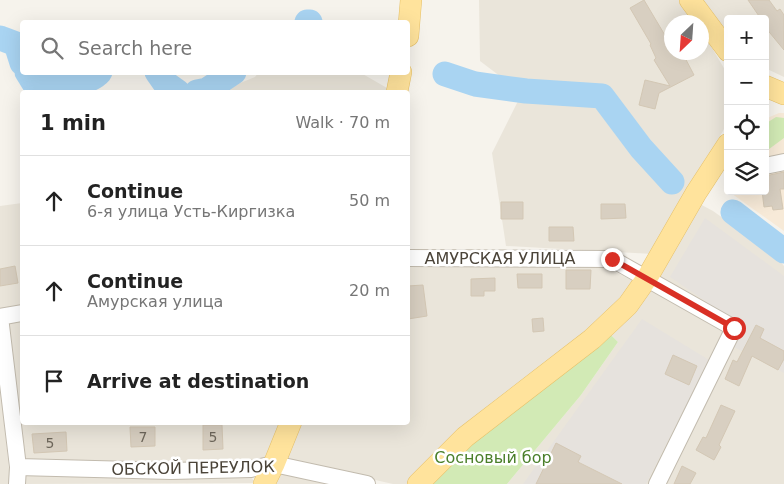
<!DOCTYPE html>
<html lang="en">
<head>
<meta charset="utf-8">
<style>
	:root { --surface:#fff; --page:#f6f6f6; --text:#222; --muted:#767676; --line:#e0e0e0 }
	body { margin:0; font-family:"DejaVu Sans",sans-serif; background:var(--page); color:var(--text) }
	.controls { position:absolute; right:15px; top:15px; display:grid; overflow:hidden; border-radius:5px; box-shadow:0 5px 20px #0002 }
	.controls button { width:45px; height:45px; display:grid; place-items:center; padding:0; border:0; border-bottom:1px solid var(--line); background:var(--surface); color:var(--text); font:25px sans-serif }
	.compass { position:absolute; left:664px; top:15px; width:45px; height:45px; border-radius:50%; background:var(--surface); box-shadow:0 5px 20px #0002; rotate:205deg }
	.stop { position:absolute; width:15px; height:15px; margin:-11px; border:4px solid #d93025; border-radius:50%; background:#fff }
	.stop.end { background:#d93025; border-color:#fff; box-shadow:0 1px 5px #0008 }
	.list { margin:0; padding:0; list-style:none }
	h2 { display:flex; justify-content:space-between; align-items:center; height:65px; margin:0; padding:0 20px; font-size:21px }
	h2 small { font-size:16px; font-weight:400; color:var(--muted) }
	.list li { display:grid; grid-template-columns:32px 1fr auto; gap:15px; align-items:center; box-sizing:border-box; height:90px; padding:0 20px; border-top:1px solid var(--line) }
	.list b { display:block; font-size:19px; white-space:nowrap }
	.list p { margin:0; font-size:16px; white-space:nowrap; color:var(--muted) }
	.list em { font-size:16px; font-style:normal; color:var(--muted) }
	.icon { flex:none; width:28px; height:28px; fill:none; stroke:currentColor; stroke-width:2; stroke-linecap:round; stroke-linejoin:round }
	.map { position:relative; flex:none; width:784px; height:484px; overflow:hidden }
	.search { position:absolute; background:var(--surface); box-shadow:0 5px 20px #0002; left:20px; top:20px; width:390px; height:55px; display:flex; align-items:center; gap:12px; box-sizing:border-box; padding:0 18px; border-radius:5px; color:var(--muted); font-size:19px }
	.panel { position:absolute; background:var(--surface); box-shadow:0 5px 20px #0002; left:20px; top:90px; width:390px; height:335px; border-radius:5px }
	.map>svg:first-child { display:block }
	.residential { fill:#eae5da }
	.commercial { fill:#f7ead8 }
	.industrial { fill:#e6e2dd }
	.green { fill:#d2eab5 }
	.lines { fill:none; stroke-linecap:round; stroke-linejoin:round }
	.river { stroke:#a9d4f2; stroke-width:25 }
	.building { fill:#d8cfc1; stroke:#d3c7b4 }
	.minor-casing { stroke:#c2bbae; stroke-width:18 }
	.major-casing { stroke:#e6c16a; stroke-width:22 }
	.minor { stroke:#fff; stroke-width:16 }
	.major { stroke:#ffe39c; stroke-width:21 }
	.route { stroke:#d93025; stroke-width:6 }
	.labels { text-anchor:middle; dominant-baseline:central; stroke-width:5; stroke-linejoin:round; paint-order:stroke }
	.number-label { font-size:14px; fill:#6e675b }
	.street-label { font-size:16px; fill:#4b4439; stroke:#fff }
	.park-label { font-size:16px; fill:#4a7f2a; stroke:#fff }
</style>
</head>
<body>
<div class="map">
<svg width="784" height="484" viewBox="0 0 784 484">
	<rect width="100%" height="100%" fill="#f6f3ec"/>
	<path class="residential" d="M479 0H680L696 22H672V52H702V31L728 75V122L653 254 506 246 492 153 522 93 480 61Z
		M701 0H784V77L765 68V19H728V36Z
		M259 72 361 73 387 88 386 92H218L255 77Z
		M22 203V307L0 311V206Z
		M698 203 713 211 775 255 784 266V484H507L581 395 618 342 609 333Z
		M408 266H604L635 282 623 301 460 433 407 484H393L283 459 297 423 408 422Z
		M22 318V422L281 423 268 457 252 464 171 466 22 461 7 321Z
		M0 381 9 470V484H0Z
		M279 469 347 484H271Z
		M23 474 249 475 256 483 23 484Z"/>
	<path class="commercial" d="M779 113H784V231L728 191H765V119Z"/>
	<path class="industrial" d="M705 218 784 276V373L734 347 742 326 670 277Z
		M642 319 709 360 646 484H523Z"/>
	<path class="green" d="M776 117 784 118V138L765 152V124Z
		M609 333 618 342 581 395 507 484H429L469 441Z"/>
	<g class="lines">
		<path class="river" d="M307 22H310
			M0 38 16 44 22 63
			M27 72 35 85C53 85 87 87 100 72
			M157 72 164 82 178 92
			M445 74 475 84 526 91 602 96 641 148 672 182
			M197 92 207 90 234 72
			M733 212 784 251"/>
	</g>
	<path class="building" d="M644 0 666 37 672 33V52H682L694 75 659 93 655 109 639 105 645 80 670 86 654 60 656 58 650 45 651 44 630 8Z
		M748 0H769L777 11 780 9 784 15V50L765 27V19H761Z
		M784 172V189H780L783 209 773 210 772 206 764 207 762 191H765V176Z
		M501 202H523V219H501Z
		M601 204H625L626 218 601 219Z
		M549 227H573L574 241H549Z
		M15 266 18 283 0 286V269Z
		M566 270H591L590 289H566Z
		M517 274H542V288H518Z
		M495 278V291H484V296H471V279Z
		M423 285 427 316 408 319V286Z
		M543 318 544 331 533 332 532 319Z
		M756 325 764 329 760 338 784 351V359L778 370 752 356 739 386 725 379 733 360 737 362Z
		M673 355 697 366 689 385 665 374Z
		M721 405 735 411 719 445 721 447 714 460 696 450 703 437 706 438Z
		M203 425H222L223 449 203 450Z
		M130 427H155V446L131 447Z
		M66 432 67 451 34 453 32 434Z
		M556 443 581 456 578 462 622 484H536Z
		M682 466 696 473 690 484H674Z"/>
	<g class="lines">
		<g class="minor-casing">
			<path id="minor" d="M765 166 784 162
				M408 258 612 259 734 328 657 484
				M0 317 18 467 17 484
				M0 317 22 313
				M18 467 171 471 251 469 274 464 367 484"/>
		</g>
		<g class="major-casing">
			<path id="major" d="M690 0 728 51
				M408 36 411 0
				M765 86 784 94
				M397 92 401 72
				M264 484 274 464 291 422
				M418 484 465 437 592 339 628 305 647 278 696 193 728 144"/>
		</g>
		<use href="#minor" class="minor"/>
		<use href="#major" class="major"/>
	</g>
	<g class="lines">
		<path class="route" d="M612 259 734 328"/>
	</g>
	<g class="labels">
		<g class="number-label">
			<text x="143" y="437">7</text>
			<text x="213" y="437">5</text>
			<text x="50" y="443">5</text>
		</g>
		<g class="street-label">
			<text x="500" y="258">АМУРСКАЯ УЛИЦА</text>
			<text transform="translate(193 468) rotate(-1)">ОБСКОЙ ПЕРЕУЛОК</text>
		</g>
		<g class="park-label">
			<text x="493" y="457">Сосновый бор</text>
		</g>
	</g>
</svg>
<div class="controls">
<button>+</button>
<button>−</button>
<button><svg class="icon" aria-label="locate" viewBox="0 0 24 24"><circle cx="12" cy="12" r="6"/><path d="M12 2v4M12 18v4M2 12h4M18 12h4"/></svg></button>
<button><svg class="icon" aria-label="layers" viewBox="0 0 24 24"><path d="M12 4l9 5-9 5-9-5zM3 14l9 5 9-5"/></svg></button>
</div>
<svg class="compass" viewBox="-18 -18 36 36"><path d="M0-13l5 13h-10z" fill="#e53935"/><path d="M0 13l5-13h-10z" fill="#767676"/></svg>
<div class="stop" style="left:734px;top:328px"></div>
<div class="stop end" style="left:612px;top:259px"></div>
<div class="search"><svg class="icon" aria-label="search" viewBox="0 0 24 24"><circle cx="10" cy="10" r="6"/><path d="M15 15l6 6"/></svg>Search here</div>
<section class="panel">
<h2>1 min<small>Walk · 70 m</small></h2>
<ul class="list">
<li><svg class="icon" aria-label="ahead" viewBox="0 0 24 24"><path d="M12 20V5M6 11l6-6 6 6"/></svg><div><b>Continue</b><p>6-я улица Усть-Киргизка</p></div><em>50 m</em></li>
<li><svg class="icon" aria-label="ahead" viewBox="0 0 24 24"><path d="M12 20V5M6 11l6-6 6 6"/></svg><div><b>Continue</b><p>Амурская улица</p></div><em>20 m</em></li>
<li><svg class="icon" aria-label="arrive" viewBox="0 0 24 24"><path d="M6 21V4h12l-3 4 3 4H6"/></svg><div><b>Arrive at destination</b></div></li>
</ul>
</section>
</div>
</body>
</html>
